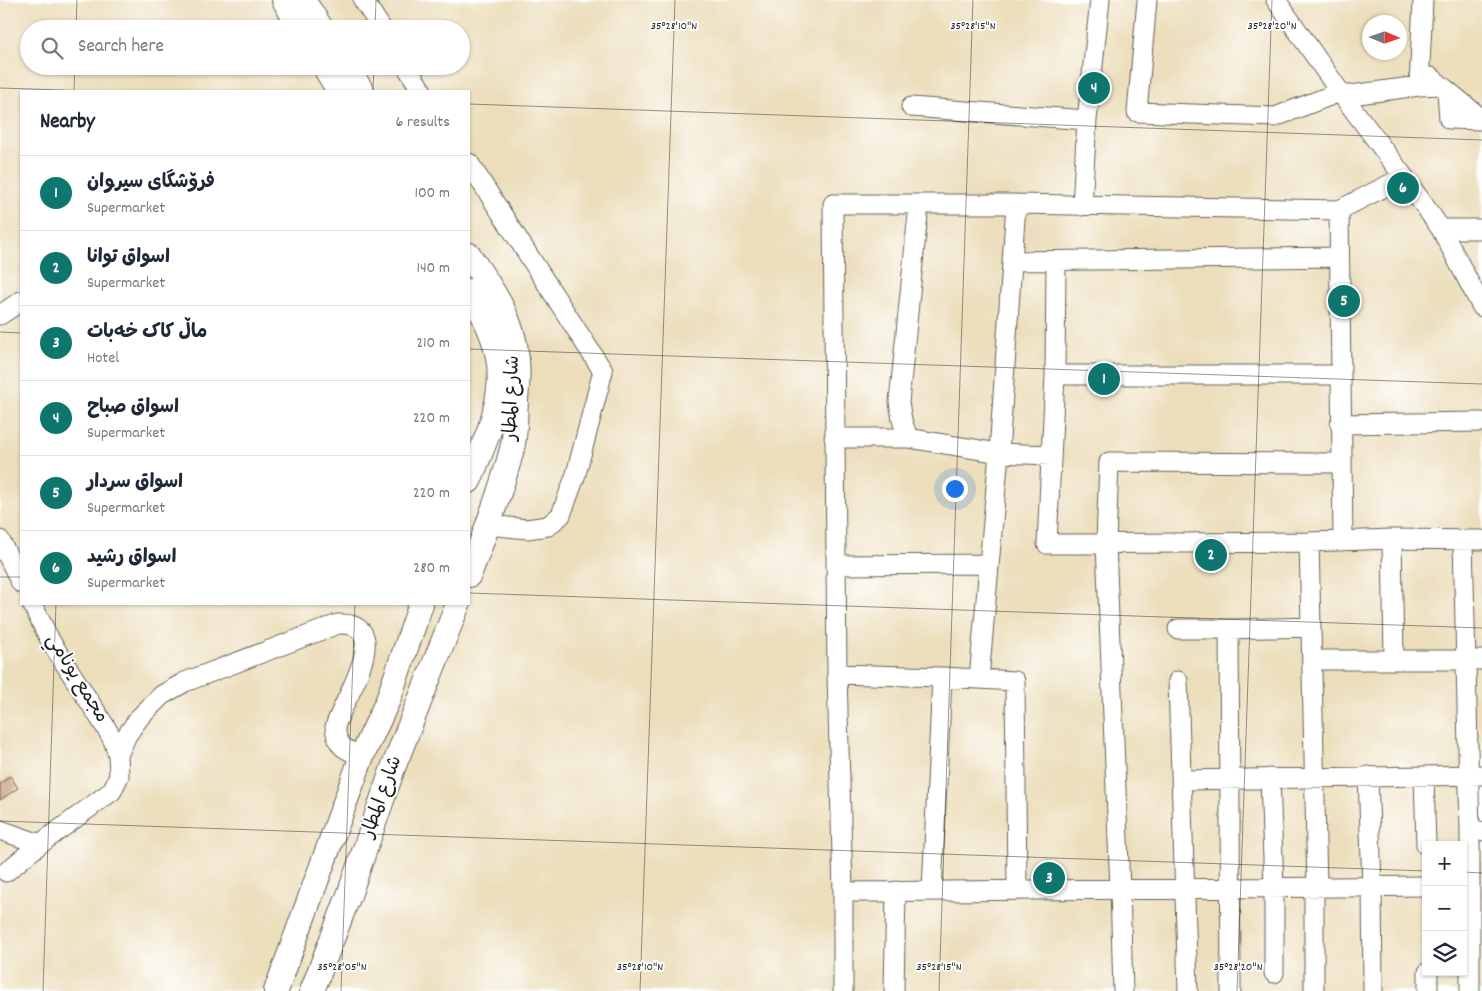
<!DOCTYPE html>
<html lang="en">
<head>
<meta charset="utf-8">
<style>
	:root { --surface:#fff; --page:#f6f6f7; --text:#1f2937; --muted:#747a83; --line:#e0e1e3; --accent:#0f766e }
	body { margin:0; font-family:Dekko,"Playpen Sans Arabic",sans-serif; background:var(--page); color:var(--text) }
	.controls { position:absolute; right:15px; bottom:15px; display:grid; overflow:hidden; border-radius:0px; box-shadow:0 1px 4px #0004 }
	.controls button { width:45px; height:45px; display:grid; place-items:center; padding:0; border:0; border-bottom:1px solid var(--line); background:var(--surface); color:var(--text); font:25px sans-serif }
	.compass { position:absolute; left:1362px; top:15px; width:45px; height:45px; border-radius:50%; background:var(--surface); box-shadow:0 1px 4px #0004; rotate:92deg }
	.you { position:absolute; left:954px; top:488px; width:18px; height:18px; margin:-12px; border:4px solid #fff; border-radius:50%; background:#1a73e8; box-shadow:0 0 0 8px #1a73e833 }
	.badge { display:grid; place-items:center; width:32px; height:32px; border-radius:50%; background:var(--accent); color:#fff; font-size:16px; font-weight:700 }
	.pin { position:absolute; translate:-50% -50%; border:2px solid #fff; box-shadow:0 1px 5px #0006 }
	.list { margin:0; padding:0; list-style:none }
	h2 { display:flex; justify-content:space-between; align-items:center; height:65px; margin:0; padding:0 20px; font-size:21px }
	h2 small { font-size:16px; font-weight:400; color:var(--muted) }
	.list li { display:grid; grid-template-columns:32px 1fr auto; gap:15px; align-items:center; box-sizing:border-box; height:75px; padding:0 20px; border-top:1px solid var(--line) }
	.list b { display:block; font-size:19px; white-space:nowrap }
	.list p { margin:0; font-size:16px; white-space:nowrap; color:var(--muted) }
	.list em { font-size:16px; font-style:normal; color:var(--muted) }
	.icon { flex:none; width:28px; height:28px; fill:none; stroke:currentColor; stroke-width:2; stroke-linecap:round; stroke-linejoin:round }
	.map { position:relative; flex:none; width:1482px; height:991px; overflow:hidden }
	.search { position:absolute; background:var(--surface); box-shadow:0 1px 4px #0004; left:20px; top:20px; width:450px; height:55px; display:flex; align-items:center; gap:12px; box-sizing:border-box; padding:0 18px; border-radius:28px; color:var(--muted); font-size:19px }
	.panel { position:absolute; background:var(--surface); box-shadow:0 1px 4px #0004; left:20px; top:90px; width:450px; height:515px; border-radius:0px }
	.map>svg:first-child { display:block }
	.building { fill:#c9a585 }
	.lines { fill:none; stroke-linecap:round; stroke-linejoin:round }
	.minor-casing { stroke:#656054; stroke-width:21 }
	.major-casing { stroke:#656054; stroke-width:26 }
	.minor { stroke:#fff; stroke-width:19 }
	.major { stroke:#fff; stroke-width:24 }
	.ticks { fill:none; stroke:#1c1c1c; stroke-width:1; stroke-opacity:0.45 }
	.labels { text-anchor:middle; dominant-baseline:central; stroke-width:4; stroke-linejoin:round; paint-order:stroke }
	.street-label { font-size:19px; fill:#1c1c1c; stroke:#fff }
	.ticks-label { font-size:12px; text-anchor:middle; fill:#1c1c1c; stroke:#fff; stroke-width:4; stroke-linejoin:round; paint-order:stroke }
</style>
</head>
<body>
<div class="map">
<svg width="1482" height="991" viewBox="0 0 1482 991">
	<rect width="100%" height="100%" fill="#fff"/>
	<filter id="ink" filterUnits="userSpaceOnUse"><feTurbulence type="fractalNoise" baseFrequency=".02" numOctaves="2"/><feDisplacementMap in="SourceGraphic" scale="10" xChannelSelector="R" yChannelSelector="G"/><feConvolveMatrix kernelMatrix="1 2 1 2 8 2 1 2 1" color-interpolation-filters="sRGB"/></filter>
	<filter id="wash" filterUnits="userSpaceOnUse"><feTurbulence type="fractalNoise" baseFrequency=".0096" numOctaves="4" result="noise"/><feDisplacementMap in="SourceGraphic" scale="20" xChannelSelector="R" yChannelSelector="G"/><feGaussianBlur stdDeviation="1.12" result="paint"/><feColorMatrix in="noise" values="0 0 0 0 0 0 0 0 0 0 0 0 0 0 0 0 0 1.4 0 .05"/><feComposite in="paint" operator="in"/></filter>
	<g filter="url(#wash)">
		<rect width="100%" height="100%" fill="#ecdebb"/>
		<g id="blocks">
			<path class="building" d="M10 776 18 788 0 800V784Z"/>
		</g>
	</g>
	<g filter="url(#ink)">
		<use href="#blocks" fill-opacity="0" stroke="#656054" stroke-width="1"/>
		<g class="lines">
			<g class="minor-casing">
				<path id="minor" d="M363 0 382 29
					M1147 0 1137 112 1275 117 1340 92
					M1276 0 1340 92 1404 177 1441 229 1482 307
					M406 66 422 91
					M1431 77 1482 119
					M1419 86 1423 0
					M1447 91 1449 119 1482 120
					M1343 96 1419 86 1440 85
					M911 107 1087 120
					M469 163 603 371 576 474 561 515 548 526 527 529 489 525
					M919 204 899 402 902 420 908 438 999 453 1051 455
					M1082 206 1087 120 1100 0
					M1339 210 1343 541
					M1441 229H1482
					M1012 261 1339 257
					M1056 261 1055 375 1047 544 1309 542 1392 539 1482 540
					M0 315 21 301
					M1055 375H1340
					M1340 424 1482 422
					M834 438H908
					M1392 539 1394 660
					M0 540 21 583
					M1463 540 1470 831
					M1309 542 1317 887
					M836 565 988 564
					M32 604 51 642 105 726 113 740 118 755
					M1178 629H1229
					M1312 660H1482
					M837 674 942 677 1015 681 1017 890
					M979 679 999 453 1016 204
					M1178 681 1188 991
					M1368 776 1372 886 1373 991
					M1424 776 1426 845
					M1270 778 1274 887V973
					M1183 780 1482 775
					M0 830 40 844
					M6 872 40 844 112 791 119 776 118 755 127 735 139 718 162 695 185 682 338 624C398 621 341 703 335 727 337 747 345 750 362 756
					M932 891 942 677
					M843 892 1426 886
					M1428 972V991
					M843 991V892L837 674 833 204H1016L1339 210 1404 177
					M894 991 896 891
					M1123 991 1120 889 1106 544 1109 462 1341 463
					M1231 991 1229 629 1311 627
					M1314 991V887
					M1470 991V831H1481"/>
			</g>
			<g class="major-casing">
				<path id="major" d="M284 0 301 29
					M303 0 322 29
					M324 66 339 91
					M346 66 362 91
					M469 255C483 277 500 299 509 324 519 348 519 374 516 400 515 416 516 433 512 449 501 492 485 534 469 575
					M469 291C518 366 501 404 469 481
					M276 991 362 756 388 700 421 604
					M312 991 349 895 393 768 458 604"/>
			</g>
			<use href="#minor" class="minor"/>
			<use href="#major" class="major"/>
		</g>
	</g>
	<path class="ticks" d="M76 29 77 0M375 29 376 0M0 88 91 91M74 91 75 66M373 91 374 66M469 104 1482 140M0 332 21 333M469 349 1482 384M0 577H21M469 593 1482 628M0 821 1426 871M1463 872 1482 873M43 991 56 604M341 991 355 604M640 991 675 0M939 991 973 0M1237 991 1272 0"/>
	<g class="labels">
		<g class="street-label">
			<text transform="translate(513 398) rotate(-88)">شارع المطار</text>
			<text transform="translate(76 679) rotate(58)">مجمع يونامي</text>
			<text transform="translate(383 797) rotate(-70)">شارع المطار</text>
		</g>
	</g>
	<g class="ticks-label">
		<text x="674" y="29">35°28'10"N</text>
		<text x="973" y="29">35°28'15"N</text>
		<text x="1272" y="29">35°28'20"N</text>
		<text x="342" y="970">35°28'05"N</text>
		<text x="640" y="970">35°28'10"N</text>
		<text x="939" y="970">35°28'15"N</text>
		<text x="1238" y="970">35°28'20"N</text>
	</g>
</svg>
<div class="controls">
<button>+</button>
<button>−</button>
<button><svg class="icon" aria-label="layers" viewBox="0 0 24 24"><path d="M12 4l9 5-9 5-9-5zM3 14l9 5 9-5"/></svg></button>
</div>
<svg class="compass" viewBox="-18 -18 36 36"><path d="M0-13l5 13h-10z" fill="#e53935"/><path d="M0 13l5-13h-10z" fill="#747a83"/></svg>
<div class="you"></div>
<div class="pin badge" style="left:1104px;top:379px">1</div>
<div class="pin badge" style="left:1211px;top:555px">2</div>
<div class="pin badge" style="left:1049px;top:878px">3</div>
<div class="pin badge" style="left:1094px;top:88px">4</div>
<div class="pin badge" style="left:1344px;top:301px">5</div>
<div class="pin badge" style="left:1403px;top:188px">6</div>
<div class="search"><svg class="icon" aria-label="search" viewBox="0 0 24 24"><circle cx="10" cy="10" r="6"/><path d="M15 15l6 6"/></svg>Search here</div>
<section class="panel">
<h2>Nearby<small>6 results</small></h2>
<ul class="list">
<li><span class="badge">1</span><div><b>فرۆشگای سیروان</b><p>Supermarket</p></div><em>100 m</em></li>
<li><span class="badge">2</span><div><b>اسواق توانا</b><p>Supermarket</p></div><em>140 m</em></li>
<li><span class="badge">3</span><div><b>ماڵ کاک خەبات</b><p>Hotel</p></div><em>210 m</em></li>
<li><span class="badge">4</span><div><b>اسواق صباح</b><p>Supermarket</p></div><em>220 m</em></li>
<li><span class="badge">5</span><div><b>اسواق سردار</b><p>Supermarket</p></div><em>220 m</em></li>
<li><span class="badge">6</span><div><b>اسواق رشيد</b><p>Supermarket</p></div><em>280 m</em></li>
</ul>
</section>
</div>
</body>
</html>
